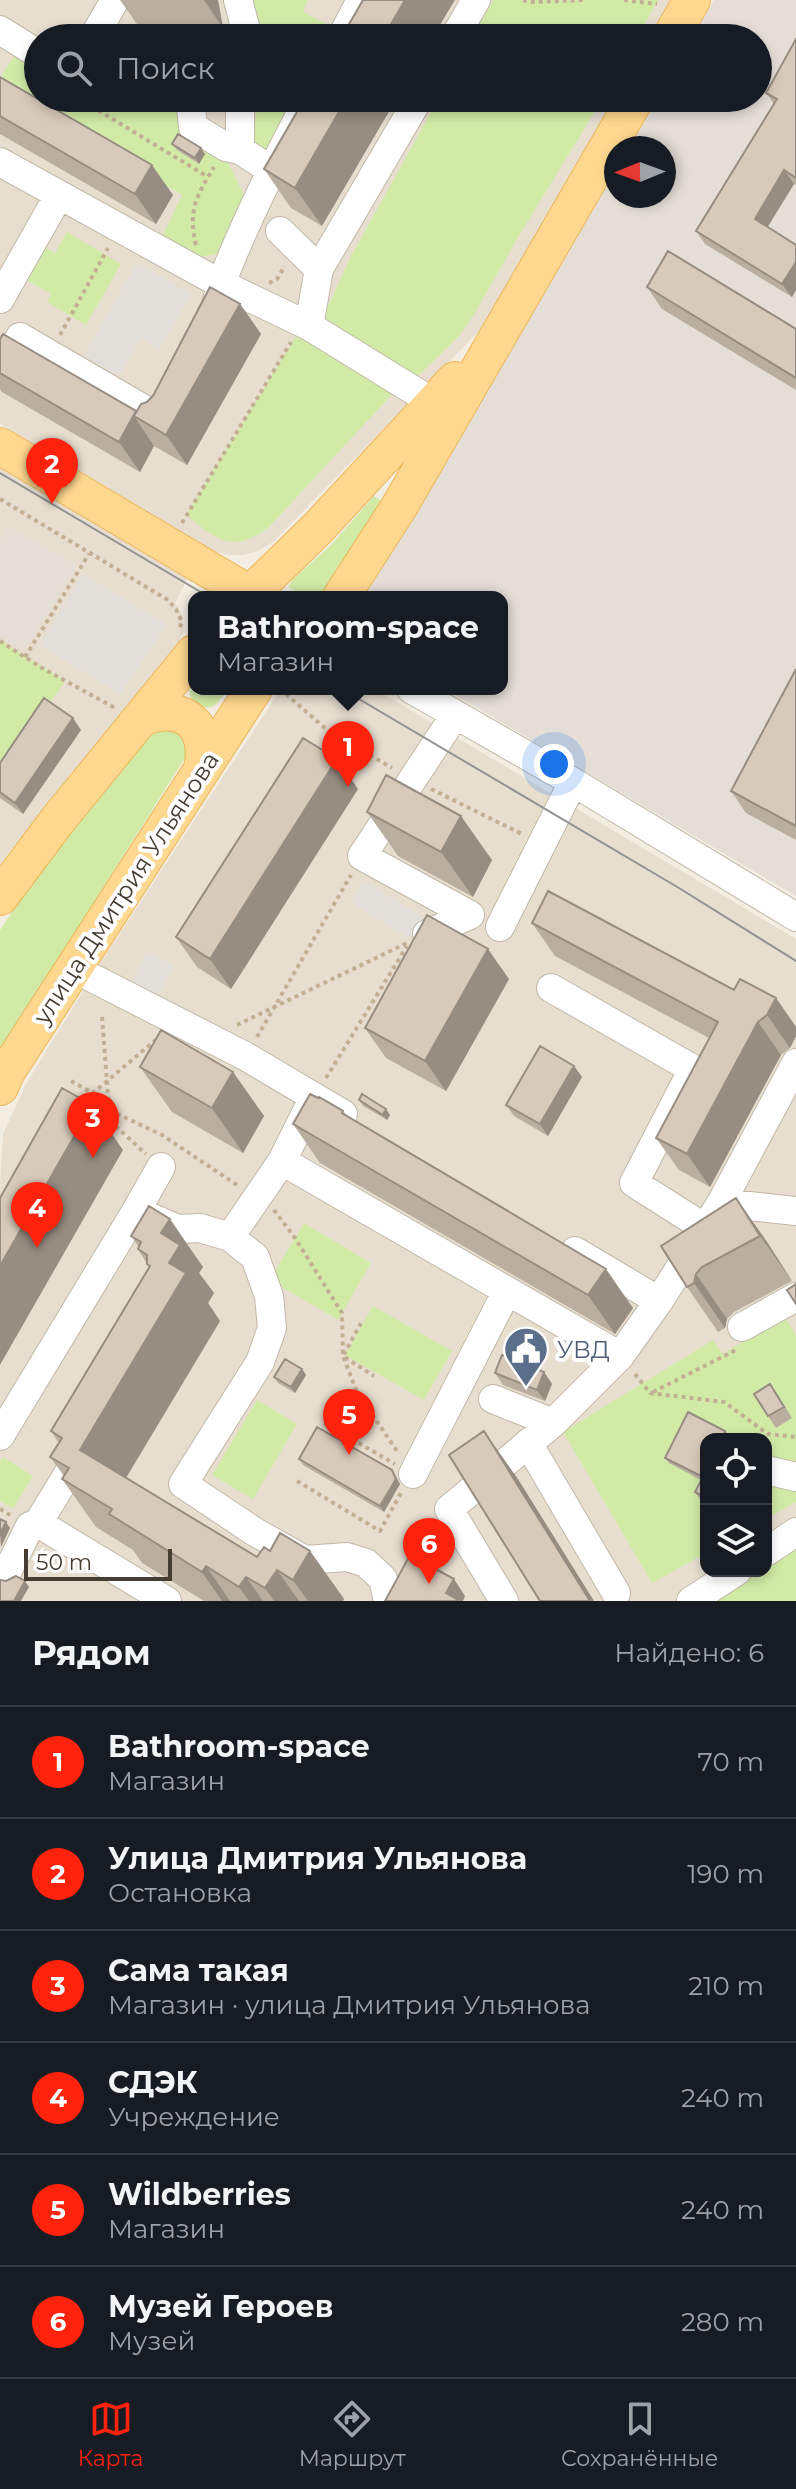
<!DOCTYPE html>
<html lang="ru">
<head>
<meta charset="utf-8">
<style>
	:root { --surface:#171b24; --page:#242831; --text:#f1f3f6; --muted:#9ea1a6; --line:#363941; --accent:#ff220d }
	body { margin:0; font-family:Montserrat,sans-serif; background:var(--page); color:var(--text) }
	.controls { position:absolute; right:24px; bottom:24px; display:grid; overflow:hidden; border-radius:16px; box-shadow:0 4px 12px #0003 }
	.controls button { width:72px; height:72px; display:grid; place-items:center; padding:0; border:0; border-bottom:2px solid var(--line); background:var(--surface); color:var(--text); font:40px sans-serif }
	.compass { position:absolute; left:604px; top:136px; width:72px; height:72px; border-radius:50%; background:var(--surface); box-shadow:0 4px 12px #0003; rotate:269deg }
	.scale { position:absolute; left:24px; bottom:20px; width:148px; box-sizing:border-box; padding-left:8px; border:4px solid #453c32; border-top:0; font-size:22px; line-height:28px; white-space:nowrap; color:#453c32; -webkit-text-stroke:6px #fff; paint-order:stroke }
	.you { position:absolute; left:554px; top:764px; width:28px; height:28px; margin:-20px; border:6px solid #fff; border-radius:50%; background:#1a73e8; box-shadow:0 0 0 12px #1a73e833 }
	.badge { display:grid; place-items:center; width:52px; height:52px; border-radius:50%; background:var(--accent); color:#fff; font-size:26px; font-weight:700 }
	.pin { position:absolute; translate:-50% -66px; filter:drop-shadow(0 2px 4px #0008) }
	.pin::after { content:''; position:absolute; top:42px; width:28px; height:24px; background:inherit; clip-path:polygon(0 0,100% 0,50% 100%) }
	.popup { position:absolute; left:188px; top:591px; width:320px; height:104px; box-sizing:border-box; display:grid; place-content:center; border-radius:16px; background:var(--surface); filter:drop-shadow(0 2px 6px #0005); font-size:26px; white-space:nowrap; color:var(--muted) }
	.popup b { font-size:30px; color:var(--text) }
	.popup::after { content:''; position:absolute; left:50%; top:100%; margin-left:-16px; border:16px solid transparent; border-top-color:var(--surface) }
	.list { margin:0; padding:0; list-style:none }
	h2 { display:flex; justify-content:space-between; align-items:center; height:104px; margin:0; padding:0 32px; font-size:34px }
	h2 small { font-size:26px; font-weight:400; color:var(--muted) }
	.list li { display:grid; grid-template-columns:52px 1fr auto; gap:24px; align-items:center; box-sizing:border-box; height:112px; padding:0 32px; border-top:2px solid var(--line) }
	.list b { display:block; font-size:30px; white-space:nowrap }
	.list p { margin:0; font-size:26px; white-space:nowrap; color:var(--muted) }
	.list em { font-size:26px; font-style:normal; color:var(--muted) }
	.icon { flex:none; width:44px; height:44px; fill:none; stroke:currentColor; stroke-width:2; stroke-linecap:round; stroke-linejoin:round }
	.map { position:relative; flex:none; width:796px; height:1601px; overflow:hidden }
	.search { position:absolute; background:var(--surface); box-shadow:0 4px 12px #0003; left:24px; right:24px; top:24px; height:88px; display:flex; align-items:center; gap:20px; box-sizing:border-box; padding:0 28px; border-radius:44px; color:var(--muted); font-size:30px }
	.sheet { height:776px; background:var(--surface) }
	nav { display:flex; justify-content:space-around; align-items:center; box-sizing:border-box; height:112px; border-top:2px solid var(--line); background:var(--surface); font-size:22px; color:var(--muted) }
	nav a { display:grid; justify-items:center; gap:4px }
	nav .on { color:var(--accent) }
	.map>svg:first-child { display:block }
	.residential { fill:#e7ded0; fill-rule:evenodd }
	.industrial { fill:#e4ded7 }
	.green { fill:#d1eba7 }
	.parking { fill:#e2dfdb }
	.lines { fill:none; stroke-linecap:round; stroke-linejoin:round }
	.minor-casing { stroke:#c2b7a7; stroke-width:30 }
	.major-casing { stroke:#edb656; stroke-width:38 }
	.path { stroke:#c2af94; stroke-width:4; stroke-dasharray:4 4; stroke-linecap:butt }
	.minor { stroke:#fff; stroke-width:28 }
	.major { stroke:#ffd88f; stroke-width:36 }
	.tram { stroke:#939393; stroke-width:2 }
	.wall { fill:#baaea0 }
	.shaded-wall { fill:#978d82 }
	.building { fill:#d8caba; stroke:#978d82; stroke-width:2 }
	.labels { text-anchor:middle; dominant-baseline:central; stroke-width:8; stroke-linejoin:round; paint-order:stroke }
	.street-label { font-size:24px; fill:#453c32; stroke:#fff }
	.service-label { font-size:24px; fill:#4e5e75; stroke:#fff; text-anchor:start }
</style>
</head>
<body>
<div class="map">
<svg width="796" height="1601" viewBox="0 0 796 1601">
	<rect width="100%" height="100%" fill="#f3ede2"/>
	<path class="residential" d="M0 0H675L653 38H38V98H618L505 295 479 331 273 542 258 551 243 555H227L214 551 0 424Z
		M0 460 191 571 175 603 182 615 184 629 179 642 0 863Z
		M281 689H375L796 939V1601H0V1184L3 1134 26 1084 103 959ZM706 1439H766V1571H706Z"/>
	<path class="industrial" d="M714 0H796V896L445 689H502V597H364L445 465 616 170V196H664V148H629L658 98H758V38H692Z
		M9 527 77 565 25 650 0 636V542Z"/>
	<path class="green" d="M248 0H308L303 12 326 24 319 38H258Z
		M493 0H658L637 38H472Z
		M28 35 38 38V98H201V127L226 158 248 204 232 251 200 257 163 235 182 195 0 86V78Z
		M258 98H293L275 149 265 150 255 146 253 138Z
		M439 98H603L517 239 475 313 459 336 415 379 320 323 351 256Z
		M67 232 121 264 86 325 47 302 51 294 25 279 44 247 55 253Z
		M301 328 398 388 268 528C232 554 217 540 186 515Z
		M374 496 382 501 331 584 317 597H305L288 587 293 579 330 546Z
		M0 640 65 681 0 773Z
		M194 682V689H227C223 695 220 701 215 705 202 714 181 699 194 682Z
		M162 721 195 742 0 1051V930L28 887Z
		M304 1223 371 1263 338 1320 270 1280Z
		M373 1306 452 1351 424 1400 345 1355Z
		M785 1317 796 1336V1502L766 1519V1439H706V1553L652 1583 563 1432 713 1340 722 1354Z
		M257 1400 297 1424 253 1499 212 1475Z
		M3 1457 33 1476 13 1509 0 1501V1462Z
		M796 1540V1601H698L746 1571H766V1559Z"/>
	<path class="parking" d="M137 263 191 294 159 349 141 338 119 376 84 356Z
		M83 574 167 625 120 694 40 645Z
		M364 881 422 917 409 938 351 902Z
		M147 952 173 965 157 997 131 985Z"/>
	<g class="lines">
		<g class="minor-casing">
			<path id="minor" d="M238 0 248 38
				M0 30 38 54
				M93 38 115 0
				M341 38 361 0
				M454 38 476 0
				M190 98 193 127 226 147 240 150
				M240 98V150L271 170
				M419 98 319 269 309 326 434 403
				M0 162 221 284 214 314 207 326
				M280 231 319 269
				M0 299 59 195
				M309 326 221 284C246 219 277 159 309 98
				M0 372 20 337 159 418 165 405
				M411 689 573 782 796 917
				M500 927 573 782
				M427 934 470 915 362 856 455 715
				M73 968 245 1056 343 1114
				M551 988 693 1069 634 1183 705 1228
				M314 1097 282 1161 620 1356
				M721 1203 796 1211
				M136 1211 161 1167
				M230 1237 282 1161
				M575 1251 659 1301
				M742 1327 796 1297
				M493 1399 553 1423
				M0 1436 136 1211 178 1229 200 1228 230 1237 255 1257 269 1296 272 1328 260 1362 183 1484 255 1532 305 1560 347 1557 366 1563 383 1579 388 1601
				M528 1443 616 1593
				M82 1451 38 1523 167 1601
				M766 1470 796 1477
				M413 1474 507 1291
				M766 1552 796 1532
				M8 1570 30 1526 38 1523
				M504 1601 449 1509 553 1423 620 1356 659 1301 721 1203 796 1063
				M691 1601 737 1571"/>
		</g>
		<g class="major-casing">
			<path id="major" d="M670 38 692 0
				M0 446 255 597
				M247 597 317 529 455 380
				M341 597 399 507 636 98
				M142 718C184 701 211 726 202 769
				M0 897 57 821 194 653
				M0 1087 6 1073 254 689"/>
		</g>
		<path class="path" d="M523 0 531 2 586 0
			M624 0 657 4
			M184 36V38
			M78 98 208 177
			M196 245C188 210 196 197 214 167
			M269 283 277 279 285 266
			M60 335 108 248
			M0 499 168 600 176 609 182 622 179 629
			M182 523 291 342
			M0 641 42 668 115 708
			M25 657 89 554
			M286 694 327 730 392 768
			M431 789 524 835
			M102 1017 110 1121 146 1154
			M237 1025 409 942
			M257 1037 351 875
			M326 1078 407 946
			M71 1081 93 1093 158 1038
			M93 1093 109 1110 162 1135 237 1185
			M274 1210 295 1238 342 1313 343 1356 357 1392 399 1454
			M361 1323 343 1356 374 1376
			M635 1374 650 1393 724 1402 768 1434 796 1437
			M653 1392 738 1349
			M324 1423 395 1464
			M297 1481 380 1531 402 1491
			M0 1509 10 1515
			M416 1565 436 1531"/>
		<use href="#minor" class="minor"/>
		<use href="#major" class="major"/>
		<path class="tram" d="M0 473 209 597
			M342 689 679 888 796 961"/>
	</g>
	<path class="wall" d="M120 0H218L223 28 173 38H147Z
		M796 39V185L794 184 767 227 796 245V290L792 297 705 244 696 231 774 104 766 93Z
		M0 77 173 195 156 224 0 134Z
		M305 98 322 226 291 208 264 169Z
		M172 144 201 148 205 154 199 164 177 150Z
		M647 287 796 329V390L662 309Z
		M240 304 261 334 187 465 154 446 140 472 2 392 0 389V339L136 412Z
		M796 669V840L746 813 731 791Z
		M81 730 23 814 0 798V763Z
		M358 789 231 989 197 967 176 937Z
		M367 812 492 860 473 897 398 856Z
		M532 923 734 990 776 998 796 1027V1036L790 1048 781 1055 710 1187 679 1170 656 1138 709 1038 555 956Z
		M509 979 446 1091 386 1058 365 1028Z
		M574 1066 582 1077 548 1136 514 1116 506 1105Z
		M140 1067 233 1072 264 1116 243 1153 172 1112Z
		M359 1100 390 1115 387 1120 363 1106Z
		M343 1111 346 1115 633 1308 615 1334 320 1163 293 1124Z
		M736 1198 767 1242 792 1281 734 1312 727 1319 725 1328 718 1332 687 1287Z
		M131 1236 203 1267 199 1273 214 1293 208 1303 220 1321 126 1477 257 1557 270 1551H310L344 1599 343 1601H204L142 1563 133 1550 96 1527 62 1479 64 1476 50 1457 59 1443 51 1431 149 1267 138 1249 139 1247Z
		M302 1369 306 1375 295 1393 278 1383 274 1377Z
		M544 1372 552 1384 545 1401 503 1385 495 1373Z
		M778 1395 792 1418 776 1428 768 1416Z
		M688 1412 725 1431 730 1437 728 1439H706V1501L699 1498 695 1492 701 1480 669 1463 665 1458Z
		M299 1459 392 1470 400 1484 384 1512 303 1465Z"/>
	<path class="shaded-wall" d="M204 0H218L223 28Z
		M405 0H455L432 38H383Z
		M347 98H397L322 226 295 188Z
		M201 148 205 154 199 164 195 158Z
		M152 165 173 195 156 224 135 194Z
		M784 170 794 184 764 233 755 219Z
		M796 262V290L792 297 782 284Z
		M240 304 261 334 187 465 166 435Z
		M136 411 134 416 154 446 140 472 119 442Z
		M73 718 81 730 23 814 15 803Z
		M337 759 358 789 231 989 210 959Z
		M461 816 492 860 473 897 441 852Z
		M488 949 509 979 446 1091 425 1061Z
		M776 998 796 1027V1036L790 1048 767 1015Z
		M758 1022 781 1055 710 1187 687 1154Z
		M574 1066 582 1077 548 1136 540 1124Z
		M233 1072 264 1116 243 1153 212 1108Z
		M92 1105 123 1150 0 1365V1266Z
		M386 1109 390 1115 387 1120 383 1115Z
		M736 1198 767 1242 792 1281 760 1236Z
		M170 1219 203 1267 199 1273 214 1293 208 1303 220 1321 114 1498 80 1450 169 1263 161 1233Z
		M606 1269 633 1308 615 1334 588 1295Z
		M696 1274 727 1319 725 1328 694 1283Z
		M302 1369 306 1375 295 1393 291 1387Z
		M544 1372 552 1384 545 1401 537 1390Z
		M484 1431 518 1479 594 1601H590Z
		M725 1431 730 1437 728 1439H722Z
		M392 1470 400 1484 384 1512 380 1506Z
		M6 1522 10 1528 1 1547 0 1534Z
		M310 1551 344 1599 343 1601H308L293 1580Z
		M206 1566 230 1601H222L202 1572Z
		M277 1570 299 1601H274L265 1588Z
		M246 1577 263 1601H249L239 1587Z
		M454 1579 465 1596 463 1601H451L446 1593Z
		M25 1581 29 1587 21 1601H14Z"/>
	<path class="building" d="M363 0H405L383 38H341Z
		M796 39V178L784 170 755 219 796 245V262L782 284 696 231 777 99 766 93Z
		M0 77 152 165 135 194 0 116Z
		M305 98H347L295 188 264 169Z
		M178 134 201 148 195 158 172 144Z
		M668 251 796 329V378L647 287Z
		M210 287 240 304 166 435 134 416 141 404 147 402 153 396Z
		M3 334 136 411 119 442 0 373V339Z
		M796 669V826L731 791Z
		M44 698 73 718 15 803 0 792V763Z
		M303 738 337 759 210 959 176 937Z
		M386 775 461 816 441 852 367 812Z
		M548 891 734 990 740 979 776 998 767 1015 758 1022 687 1154 656 1138 718 1022 532 923Z
		M427 915 488 949 425 1061 365 1028Z
		M161 1030 233 1072 212 1108 140 1067Z
		M540 1046 574 1066 540 1124 506 1105Z
		M62 1088 92 1105 0 1266V1198Z
		M310 1094 318 1098 319 1097 343 1111 342 1113 606 1269 588 1295 293 1124Z
		M362 1094 386 1109 383 1115 359 1100Z
		M736 1198 760 1236 702 1267 696 1274 694 1283 687 1287 661 1246Z
		M149 1206 170 1219 161 1233 180 1245 169 1263 186 1273 80 1450 257 1557 264 1547 270 1551 280 1533 310 1551 293 1580 277 1570 265 1588 246 1577 239 1587 206 1566 202 1572 109 1514 112 1509 62 1479 69 1468 50 1457 62 1438 51 1431 150 1266 147 1264V1255L138 1249 141 1242 131 1236Z
		M796 1284V1304L787 1290Z
		M502 1355 544 1372 537 1390 495 1373Z
		M285 1359 302 1369 291 1387 274 1377Z
		M770 1384 784 1407 768 1416 754 1394Z
		M688 1412 725 1431 722 1439H706V1498L695 1492 703 1477 665 1458Z
		M317 1427 392 1470 396 1479 380 1506 299 1459Z
		M484 1431 590 1601H540L449 1455Z
		M0 1519 6 1522 0 1534Z
		M410 1555 454 1579 446 1593 460 1601H385Z
		M16 1576 25 1581 14 1601H0V1580L6 1581Z"/>
	<defs>
		<g id="civic-pin" transform="scale(2.3)"><path d="M0 17L-7.5 6A9.5 9.5 0 1 1 7.5 6Z" fill="#5c6f8a" stroke="#fff"/><path d="M-.6-6.5H3V-4.5H.6V-3L4-1V1h2V6H-6V1h2V-1L-.6-3ZM-1.2 2.5V6h2.4V2.5Z" fill="#fff"/></g>
	</defs>
	<g fill-rule="evenodd">
		<use href="#civic-pin" x="526" y="1349"/>
	</g>
	<g class="labels">
		<g class="street-label">
			<text transform="translate(126 888) rotate(-57)">улица Дмитрия Ульянова</text>
		</g>
		<g class="service-label">
			<text x="557" y="1349">УВД</text>
		</g>
	</g>
</svg>
<div class="controls">
<button><svg class="icon" aria-label="locate" viewBox="0 0 24 24"><circle cx="12" cy="12" r="6"/><path d="M12 2v4M12 18v4M2 12h4M18 12h4"/></svg></button>
<button><svg class="icon" aria-label="layers" viewBox="0 0 24 24"><path d="M12 4l9 5-9 5-9-5zM3 14l9 5 9-5"/></svg></button>
</div>
<svg class="compass" viewBox="-18 -18 36 36"><path d="M0-13l5 13h-10z" fill="#e53935"/><path d="M0 13l5-13h-10z" fill="#9ea1a6"/></svg>
<div class="scale">50 m</div>
<div class="you"></div>
<div class="pin badge" style="left:348px;top:787px">1</div>
<div class="popup"><b>Bathroom-space</b>Магазин</div>
<div class="pin badge" style="left:52px;top:504px">2</div>
<div class="pin badge" style="left:93px;top:1158px">3</div>
<div class="pin badge" style="left:37px;top:1248px">4</div>
<div class="pin badge" style="left:349px;top:1455px">5</div>
<div class="pin badge" style="left:429px;top:1584px">6</div>
<div class="search"><svg class="icon" aria-label="search" viewBox="0 0 24 24"><circle cx="10" cy="10" r="6"/><path d="M15 15l6 6"/></svg>Поиск</div>
</div>
<section class="sheet">
<h2>Рядом<small>Найдено: 6</small></h2>
<ul class="list">
<li><span class="badge">1</span><div><b>Bathroom-space</b><p>Магазин</p></div><em>70 m</em></li>
<li><span class="badge">2</span><div><b>Улица Дмитрия Ульянова</b><p>Остановка</p></div><em>190 m</em></li>
<li><span class="badge">3</span><div><b>Сама такая</b><p>Магазин · улица Дмитрия Ульянова</p></div><em>210 m</em></li>
<li><span class="badge">4</span><div><b>СДЭК</b><p>Учреждение</p></div><em>240 m</em></li>
<li><span class="badge">5</span><div><b>Wildberries</b><p>Магазин</p></div><em>240 m</em></li>
<li><span class="badge">6</span><div><b>Музей Героев</b><p>Музей</p></div><em>280 m</em></li>
</ul>
</section>
<nav>
<a class="on"><svg class="icon" aria-label="map" viewBox="0 0 24 24"><path d="M3 6l6-2 6 2 6-2v14l-6 2-6-2-6 2zM9 4v14M15 6v14"/></svg>Карта</a>
<a><svg class="icon" aria-label="directions" viewBox="0 0 24 24"><path d="M12 3l9 9-9 9-9-9zM9 14v-3h6M13 9l2 2-2 2"/></svg>Маршрут</a>
<a><svg class="icon" aria-label="saved" viewBox="0 0 24 24"><path d="M7 4h10v16l-5-4-5 4z"/></svg>Сохранённые</a>
</nav>
</body>
</html>
